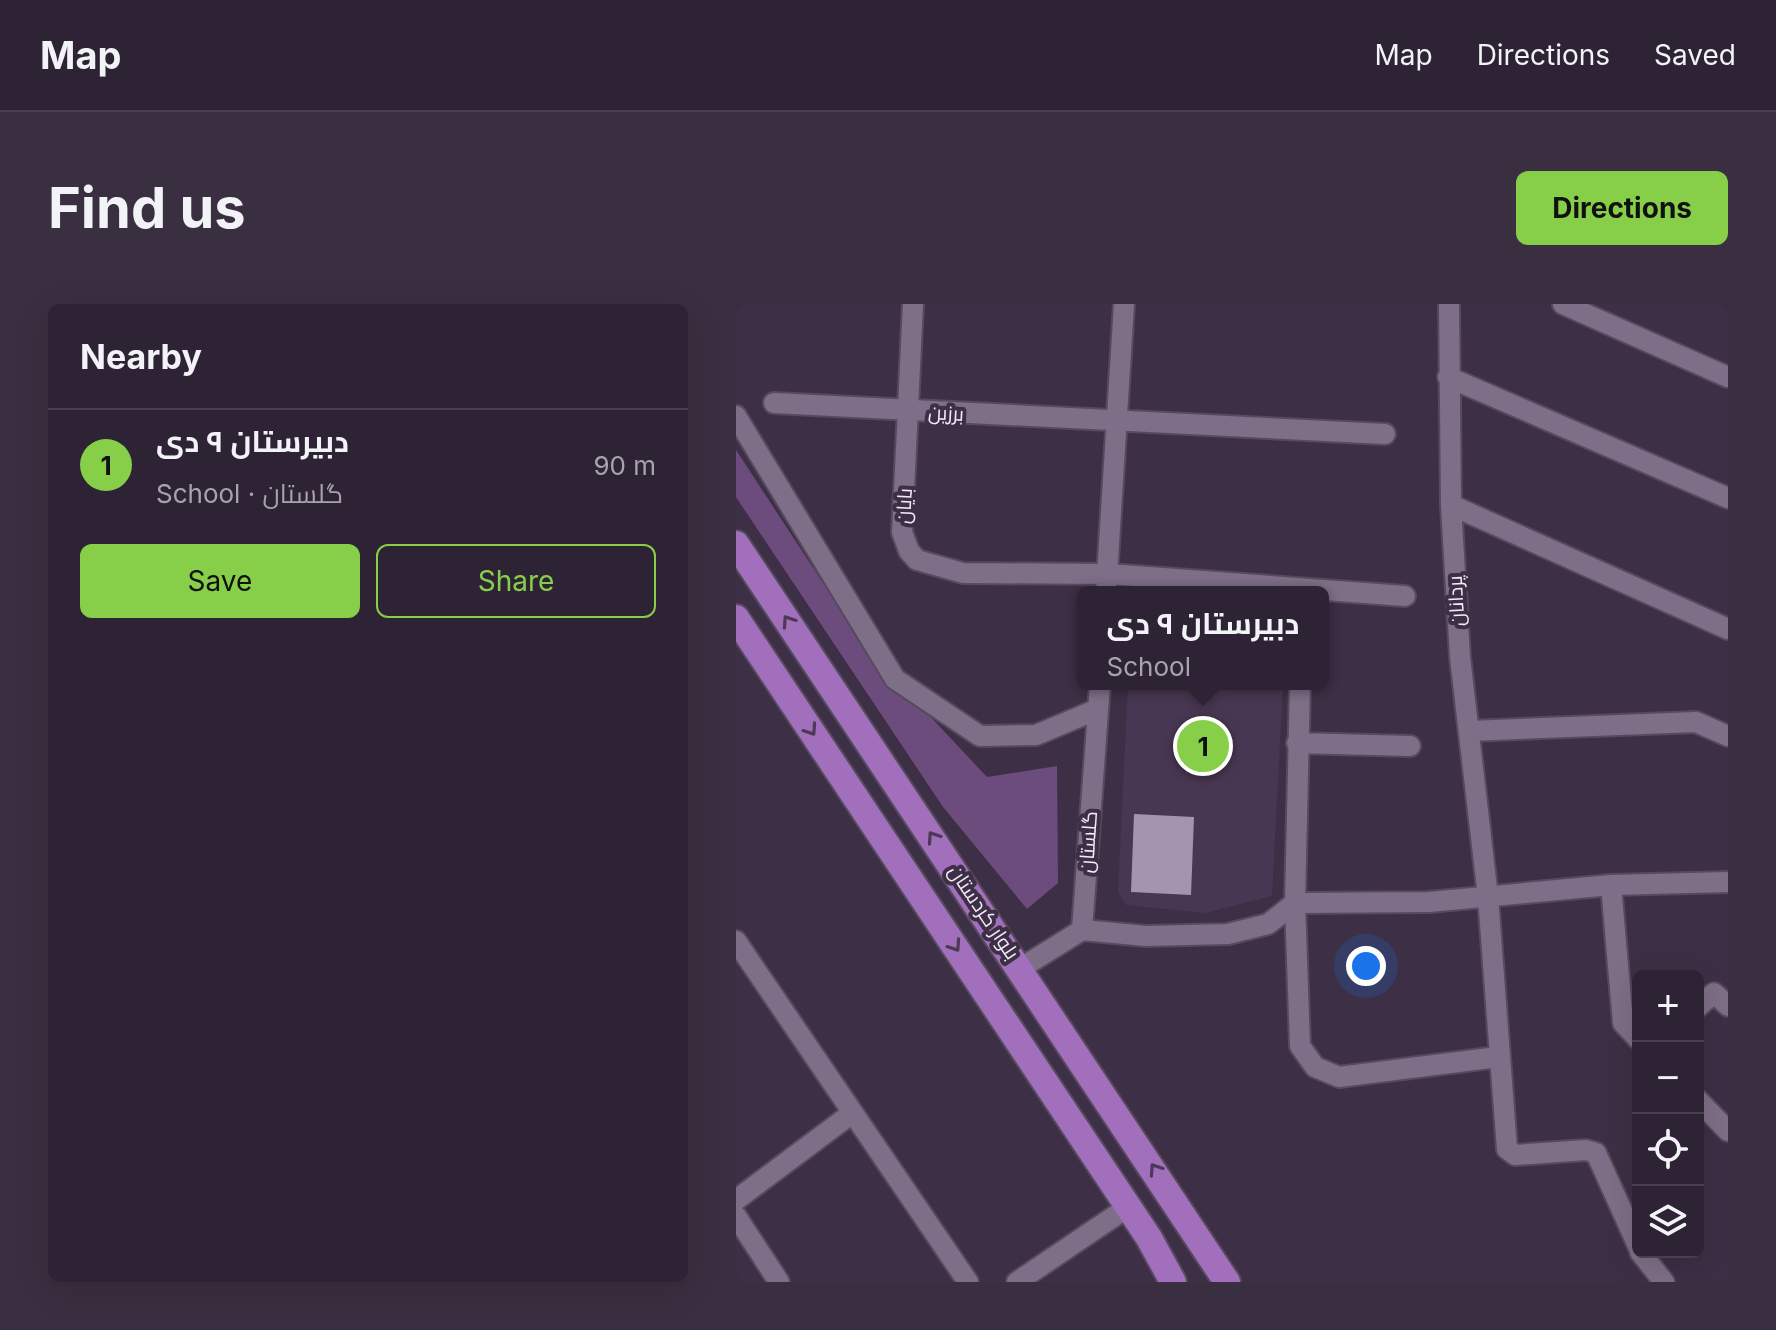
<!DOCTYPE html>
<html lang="en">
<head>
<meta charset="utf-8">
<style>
	:root { --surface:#2e2334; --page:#3a2f40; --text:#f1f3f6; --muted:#a7a4ac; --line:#49404f; --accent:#88cf49 }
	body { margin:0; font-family:Inter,Cairo,sans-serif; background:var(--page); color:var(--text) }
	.controls { position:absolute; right:24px; bottom:24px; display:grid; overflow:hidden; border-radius:12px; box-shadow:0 8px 32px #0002 }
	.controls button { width:72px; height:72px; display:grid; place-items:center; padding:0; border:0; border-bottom:2px solid var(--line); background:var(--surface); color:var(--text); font:40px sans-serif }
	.you { position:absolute; left:630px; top:662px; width:28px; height:28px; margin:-20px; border:6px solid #fff; border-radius:50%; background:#1a73e8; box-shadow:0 0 0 12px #1a73e833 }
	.badge { display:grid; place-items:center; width:52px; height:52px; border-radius:50%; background:var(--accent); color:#111; font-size:26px; font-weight:700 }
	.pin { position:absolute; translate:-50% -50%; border:4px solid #fff; box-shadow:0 2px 8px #0006 }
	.popup { position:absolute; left:341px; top:282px; width:252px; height:104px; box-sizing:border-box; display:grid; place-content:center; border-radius:12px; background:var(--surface); filter:drop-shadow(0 2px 6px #0005); font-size:26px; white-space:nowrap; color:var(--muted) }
	.popup b { font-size:30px; color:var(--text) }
	.popup::after { content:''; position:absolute; left:50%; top:100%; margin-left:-16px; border:16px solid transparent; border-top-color:var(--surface) }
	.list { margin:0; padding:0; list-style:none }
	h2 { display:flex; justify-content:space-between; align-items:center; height:104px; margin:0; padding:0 32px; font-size:34px }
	h2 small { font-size:26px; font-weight:400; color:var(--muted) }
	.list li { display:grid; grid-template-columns:52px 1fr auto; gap:24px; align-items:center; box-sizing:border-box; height:112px; padding:0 32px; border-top:2px solid var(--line) }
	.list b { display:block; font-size:30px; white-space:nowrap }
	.list p { margin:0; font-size:26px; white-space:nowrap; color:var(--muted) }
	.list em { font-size:26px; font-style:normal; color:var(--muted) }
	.actions { display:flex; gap:16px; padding:24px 32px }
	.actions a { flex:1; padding:18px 0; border:2px solid var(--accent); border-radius:12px; text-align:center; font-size:28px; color:var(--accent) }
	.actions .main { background:var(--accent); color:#111 }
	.icon { flex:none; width:44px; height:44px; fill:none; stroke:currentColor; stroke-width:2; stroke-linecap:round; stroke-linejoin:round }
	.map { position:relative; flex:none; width:992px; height:978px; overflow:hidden; border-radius:12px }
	header { display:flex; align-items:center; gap:48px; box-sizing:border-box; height:112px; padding:0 40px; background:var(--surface); border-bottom:2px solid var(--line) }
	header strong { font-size:38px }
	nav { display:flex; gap:44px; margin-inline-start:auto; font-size:28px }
	.intro { display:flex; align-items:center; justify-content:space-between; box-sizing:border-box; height:192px; padding:0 48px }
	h1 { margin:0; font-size:56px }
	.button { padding:20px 36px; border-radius:12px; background:var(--accent); color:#111; font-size:28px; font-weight:700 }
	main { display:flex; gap:48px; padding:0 48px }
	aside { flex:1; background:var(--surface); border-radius:12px; box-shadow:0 8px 32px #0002 }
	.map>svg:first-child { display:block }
	.built { fill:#483752 }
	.green { fill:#6b4c7c }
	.building { fill:#a594af }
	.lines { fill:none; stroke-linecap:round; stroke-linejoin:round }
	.minor-casing { stroke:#564a5c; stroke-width:24 }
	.major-casing { stroke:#564a5c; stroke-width:30 }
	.minor { stroke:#7e6e87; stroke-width:20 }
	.major { stroke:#a26fbd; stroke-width:26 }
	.oneway { stroke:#4c3957 }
	.labels { text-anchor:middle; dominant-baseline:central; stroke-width:8; stroke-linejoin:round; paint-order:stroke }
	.street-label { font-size:20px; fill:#f3eaf8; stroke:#3d2f45 }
</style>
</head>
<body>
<header>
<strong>Map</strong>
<nav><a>Map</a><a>Directions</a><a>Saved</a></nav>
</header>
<div class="intro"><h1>Find us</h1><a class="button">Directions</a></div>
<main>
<aside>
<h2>Nearby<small></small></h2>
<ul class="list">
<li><span class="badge">1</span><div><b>دبیرستان ۹ دی</b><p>School · گلستان</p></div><em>90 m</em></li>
</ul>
<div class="actions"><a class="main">Save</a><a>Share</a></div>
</aside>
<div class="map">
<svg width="992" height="978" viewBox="0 0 992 978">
	<rect width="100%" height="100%" fill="#3d2f45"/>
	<path class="built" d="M392 380H547L536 592 469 609 390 601 382 588Z"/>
	<path class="green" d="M0 146 129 343 251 473 321 462 322 579 291 605 207 503 0 193Z"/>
	<path class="building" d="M398 510 458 513 455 591 395 588Z"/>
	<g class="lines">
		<g class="minor-casing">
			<path id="minor" d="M177 0 166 228 173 247 181 256 227 269 372 270 669 292
				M713 0 715 201 724 353 752 593 771 845 779 851 850 846 860 849 902 942
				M827 0 992 73
				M712 73 992 194
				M38 99 649 130
				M0 112 159 375 244 432 300 431 362 405
				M715 201 992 325
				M370 288 388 0
				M564 380 559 599 564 742 579 763 603 773 762 753
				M733 427 960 418 992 432
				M561 439 674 442
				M875 581 887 719 902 735
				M346 626 410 632 492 630 532 620 559 599 693 598 875 581 992 578
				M0 637 232 978
				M285 664 346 626 364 380
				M962 703 978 689 992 702
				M962 796 992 827
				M0 896 115 810
				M0 912 43 978
				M904 948 928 978
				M281 978 392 903"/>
		</g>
		<g class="major-casing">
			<path id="major" d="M0 240 491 978
				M0 314 413 934 437 978"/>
		</g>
		<use href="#minor" class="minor"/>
		<use href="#major" class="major"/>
	</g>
	<defs><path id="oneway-chevron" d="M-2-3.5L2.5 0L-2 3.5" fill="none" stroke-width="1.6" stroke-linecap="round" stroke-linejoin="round" transform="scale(2)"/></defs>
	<g class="oneway">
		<use href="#oneway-chevron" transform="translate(52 317) rotate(-124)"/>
		<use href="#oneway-chevron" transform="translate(75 426) rotate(56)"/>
		<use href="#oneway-chevron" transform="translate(197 533) rotate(-124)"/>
		<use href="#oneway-chevron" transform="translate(219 642) rotate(56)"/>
		<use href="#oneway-chevron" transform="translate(419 865) rotate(-124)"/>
	</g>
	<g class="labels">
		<g class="street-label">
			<text transform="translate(210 109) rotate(3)">برزین</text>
			<text transform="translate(168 202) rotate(-87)">بایان</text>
			<text transform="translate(720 297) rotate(-93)">پردانان</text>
			<text transform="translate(352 538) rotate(-86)">گلستان</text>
			<text transform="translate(248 608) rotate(56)">بلوار کردستان</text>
		</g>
	</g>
</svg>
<div class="controls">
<button>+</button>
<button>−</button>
<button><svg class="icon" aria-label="locate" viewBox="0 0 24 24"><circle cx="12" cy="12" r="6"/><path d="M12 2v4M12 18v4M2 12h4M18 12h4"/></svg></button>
<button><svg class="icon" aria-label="layers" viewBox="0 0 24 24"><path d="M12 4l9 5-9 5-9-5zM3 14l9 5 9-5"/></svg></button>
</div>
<div class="you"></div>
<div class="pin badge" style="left:467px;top:442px">1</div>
<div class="popup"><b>دبیرستان ۹ دی</b>School</div>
</div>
</main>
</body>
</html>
